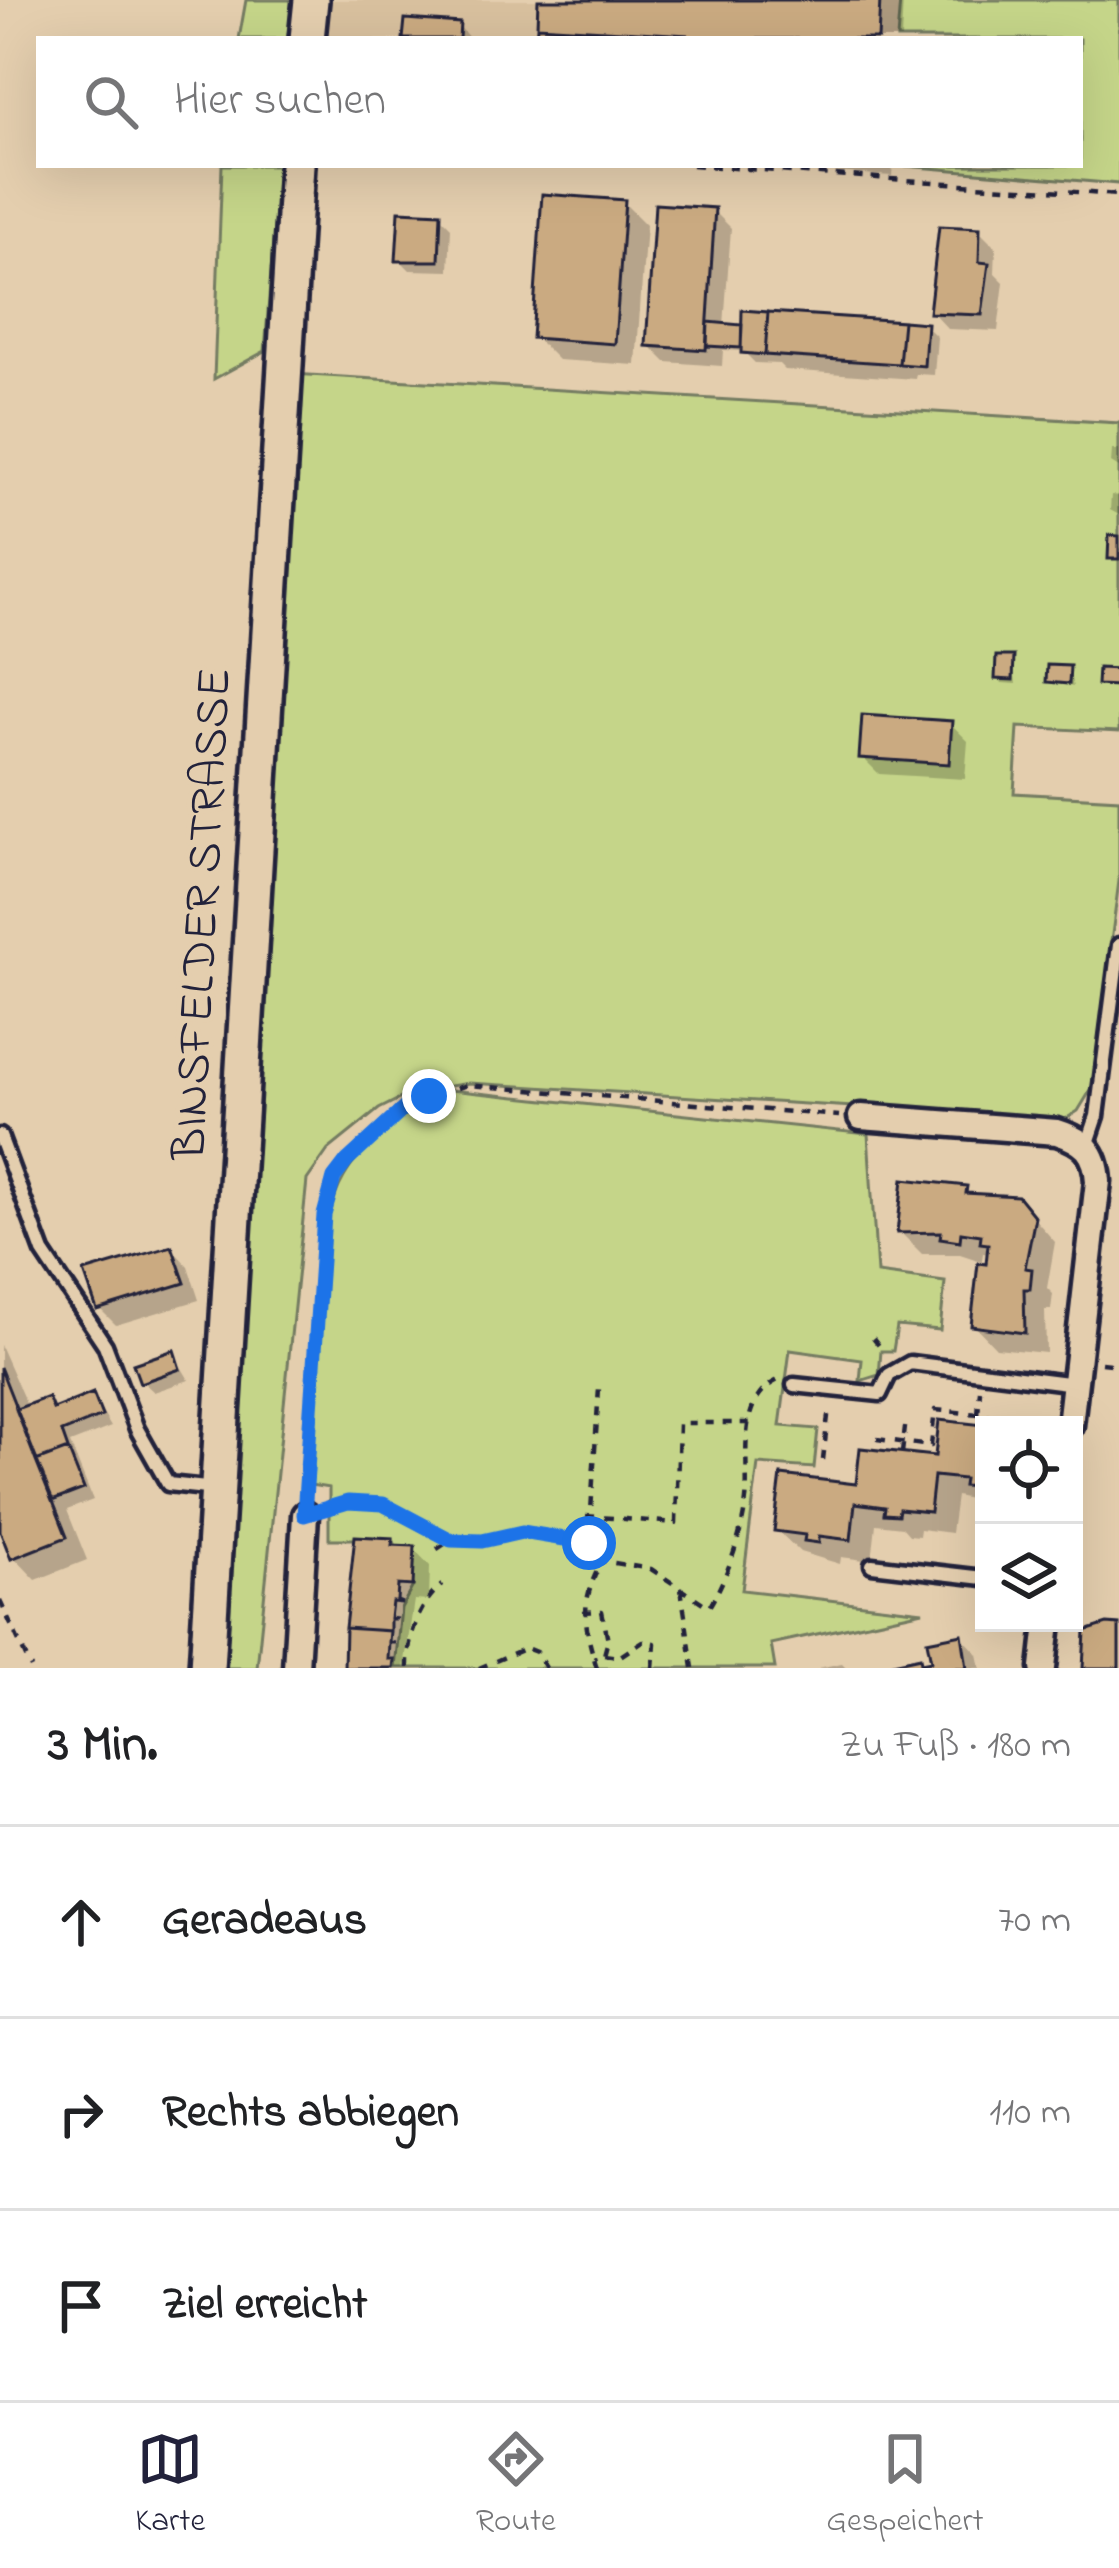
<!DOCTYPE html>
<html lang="de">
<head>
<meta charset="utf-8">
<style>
	:root { --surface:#fff; --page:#f6f6f6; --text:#202124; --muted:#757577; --line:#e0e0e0; --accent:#22223b }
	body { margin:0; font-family:"Indie Flower",sans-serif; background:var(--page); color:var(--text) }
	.controls { position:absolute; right:36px; bottom:36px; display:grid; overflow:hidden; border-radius:0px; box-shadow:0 12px 48px #0002 }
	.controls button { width:108px; height:108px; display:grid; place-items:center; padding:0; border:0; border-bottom:3px solid var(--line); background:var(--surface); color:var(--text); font:60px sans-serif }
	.stop { position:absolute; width:36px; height:36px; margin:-27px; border:9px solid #1a73e8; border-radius:50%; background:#fff }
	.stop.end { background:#1a73e8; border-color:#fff; box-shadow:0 3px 12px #0008 }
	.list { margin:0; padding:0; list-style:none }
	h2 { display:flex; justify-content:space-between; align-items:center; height:156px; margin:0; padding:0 48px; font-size:51px }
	h2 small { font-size:39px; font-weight:400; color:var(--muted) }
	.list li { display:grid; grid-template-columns:78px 1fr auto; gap:36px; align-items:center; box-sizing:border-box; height:192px; padding:0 48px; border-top:3px solid var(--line) }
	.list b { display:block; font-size:45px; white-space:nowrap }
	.list em { font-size:39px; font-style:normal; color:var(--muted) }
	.icon { flex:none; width:66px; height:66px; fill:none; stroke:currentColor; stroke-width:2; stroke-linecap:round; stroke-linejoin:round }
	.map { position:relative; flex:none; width:1119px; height:1668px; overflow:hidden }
	.search { position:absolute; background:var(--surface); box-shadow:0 12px 48px #0002; left:36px; right:36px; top:36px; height:132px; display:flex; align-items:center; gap:30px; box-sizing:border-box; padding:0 42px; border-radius:0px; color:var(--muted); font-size:45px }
	.sheet { height:732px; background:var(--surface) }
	nav { display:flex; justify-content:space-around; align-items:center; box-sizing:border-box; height:168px; border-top:3px solid var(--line); background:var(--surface); font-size:33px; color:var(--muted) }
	nav a { display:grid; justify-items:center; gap:6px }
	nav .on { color:var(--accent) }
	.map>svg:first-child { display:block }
	.built { fill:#d8c09e }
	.green { fill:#c5d589; stroke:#747c62; stroke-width:3 }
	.shadow { fill:#0003; fill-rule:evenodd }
	.building { fill:#caaa81; stroke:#22223b; stroke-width:3 }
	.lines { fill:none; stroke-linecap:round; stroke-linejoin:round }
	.lane-casing { stroke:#22223b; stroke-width:21 }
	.street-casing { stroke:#22223b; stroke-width:33 }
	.secondary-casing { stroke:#22223b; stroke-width:42 }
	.path { stroke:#22223b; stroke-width:4.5; stroke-dasharray:9 9; stroke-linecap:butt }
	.lane { stroke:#e4ceae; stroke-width:12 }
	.street { stroke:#e4ceae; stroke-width:24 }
	.secondary { stroke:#e4ceae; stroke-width:33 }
	.route { stroke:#1a73e8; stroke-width:15 }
	.labels { text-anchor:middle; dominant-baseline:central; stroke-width:10; stroke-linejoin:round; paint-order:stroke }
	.street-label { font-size:48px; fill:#22223b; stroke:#e4ceae }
</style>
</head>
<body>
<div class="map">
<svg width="1119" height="1668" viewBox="0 0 1119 1668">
	<rect width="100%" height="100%" fill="#e4ceae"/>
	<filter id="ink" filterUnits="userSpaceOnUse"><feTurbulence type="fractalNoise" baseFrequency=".00833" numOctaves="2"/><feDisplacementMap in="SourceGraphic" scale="24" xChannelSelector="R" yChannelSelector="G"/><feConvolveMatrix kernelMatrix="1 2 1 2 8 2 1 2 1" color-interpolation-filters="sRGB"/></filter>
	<g filter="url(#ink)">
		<path class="built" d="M328 0H900L897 39H323Z"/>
		<path class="green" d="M246 0H296L290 39H239Z
			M900 0H1119V184L893 165H1080V39H897Z
			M222 165H279L265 351 214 379Z
			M292 374 1119 423V732L1018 727 1014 793 1119 799V881L1092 1088 1078 1111 1064 1120 469 1083 413 1092 379 1109 328 1150 307 1180 257 1668H224Z
			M450 1090 868 1134 877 1273 945 1282 940 1330 897 1326 893 1351H881L879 1375 860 1381 862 1360 790 1350 780 1426 818 1429 814 1468 758 1464 742 1590 923 1611 771 1644 775 1668H395L401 1608 413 1586 393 1539H329V1488L310 1485 329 1215C344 1154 395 1115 450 1090Z"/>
		<path class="shadow" d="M540 0H903L901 39H538Z
			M459 26 470 39H406Z
			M733 165H893L892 176Z
			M624 203 646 225 636 365 558 360 535 337Z
			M714 211 731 228 724 326H926L937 337 934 375 916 374 915 379 785 370 779 364 755 363 743 351 723 350 722 366 666 362 649 345Z
			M440 216 451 227 449 271 410 270 399 259Z
			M979 231 996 248 995 273 1004 282 998 331 948 329 932 312Z
			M1112 450H1119V468L1111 463Z
			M1111 495 1119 496V515L1110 510Z
			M1013 659 1016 684 1002 683 998 678Z
			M1069 669 1073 687 1049 681Z
			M951 724 968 741 965 779 879 774 862 757Z
			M965 1189 973 1197 1017 1199 1055 1242 1047 1288 1053 1294 1051 1310H1045L1046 1353 996 1348 974 1325 981 1261 960 1254H922L900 1232ZM983 1253 990 1254 989 1267 981 1266Z
			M172 1249 188 1266 199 1300 116 1325 99 1308Z
			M0 1345 28 1408 47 1400 57 1411 93 1397 111 1427 70 1443 93 1500 67 1510 87 1560 36 1580 14 1557 0 1522Z
			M173 1353 189 1380 154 1392 143 1382Z
			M984 1428V1502L956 1496 951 1533 920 1529 919 1536 909 1535 902 1527 876 1524 872 1561 841 1557 840 1564 800 1552 777 1530 858 1488 938 1460Z
			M391 1541 399 1549H414L430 1566 429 1601 414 1600 404 1668H346Z
			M962 1637 978 1654 981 1668H884L935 1663Z
			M842 1663 847 1668H818Z"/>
		<path class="building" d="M538 0H880L878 39H689L537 26Z
			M405 19 460 23 459 39H403Z
			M537 26 689 35 536 39Z
			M542 194 625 200 615 344 532 338Z
			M655 204 715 208 706 350 646 346Z
			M399 211 441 213 439 261H396Z
			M939 226 980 228 979 262 989 263 982 315 929 313Z
			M742 310 768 312 765 355 741 353Z
			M768 312 903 321 899 364 765 355Z
			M903 321 927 323 924 366 899 364Z
			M708 322 742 325 741 348 707 346Z
			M1109 535 1119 536V559H1108Z
			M996 656H1014L1013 680 995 679Z
			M1047 665 1070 666 1069 684 1046 682Z
			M1098 668 1119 669 1118 686 1097 685Z
			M862 715 952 721 949 764 859 758Z
			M903 1179 967 1186 966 1193 1018 1196 1035 1217 1025 1268 1032 1269 1030 1289H1024L1025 1333 971 1326 978 1263 986 1264 988 1244 980 1243 981 1235 961 1232 960 1241 940 1238 941 1232 897 1233Z
			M172 1246 185 1283 97 1310 84 1272Z
			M174 1350 180 1369 140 1383 133 1364Z
			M0 1367 67 1537 11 1559 0 1531Z
			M93 1393 102 1416 62 1432 68 1449 36 1461 16 1409 48 1397 53 1409Z
			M939 1420 984 1425V1481L978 1480 977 1487 963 1486 964 1479 934 1476 930 1512 899 1509 898 1515 884 1514 885 1507 855 1503 851 1540 819 1536V1543L804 1541 805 1535 774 1531 781 1475 856 1484 860 1448 935 1456Z
			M68 1449 84 1489 52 1501 36 1461Z
			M355 1536 393 1538 392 1545 415 1546 413 1586 398 1585 397 1601 402 1603 392 1602 390 1618 397 1619H390V1631L345 1628Z
			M1107 1624 1119 1625V1668H1083L1085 1631Z
			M345 1628 390 1631 389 1642 395 1643H389L388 1659H394L393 1668H344Z
			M962 1634 967 1668H870L920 1657 921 1663 931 1661 927 1641Z"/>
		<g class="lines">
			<g class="lane-casing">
				<path id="lane" d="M0 1136 43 1252 105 1345 137 1429 168 1484 216 1489
					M1087 1146 1097 1116 1119 945
					M794 1385 880 1394 889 1375 910 1363 1075 1384
					M872 1565 984 1578"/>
			</g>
			<g class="street-casing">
				<path id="street" d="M861 1117 1057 1132C1085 1141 1096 1152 1098 1181L1070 1425
					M296 1668 305 1515
					M1043 1668 1048 1623"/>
			</g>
			<g class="secondary-casing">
				<path id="secondary" d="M307 39 311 0
					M207 1668 297 165"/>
			</g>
			<path class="path" d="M692 165 1119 195
				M873 1338 884 1352
				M1101 1363 1119 1365
				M978 1414 980 1390
				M877 1439 931 1446 935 1410 989 1415
				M902 1453 905 1427
				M823 1460 829 1407
				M307 1488 324 1215 334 1178 367 1141 409 1104 467 1085 839 1116
				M330 1507C394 1487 402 1530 450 1540 477 1546 499 1532 524 1532 545 1532 568 1539 589 1542L602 1561 651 1569 709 1607C727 1577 742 1536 746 1500 750 1462 734 1401 778 1380
				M586 1516 676 1523 679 1423H750
				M589 1542 599 1388
				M437 1549 451 1540
				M681 1589 693 1668
				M0 1601 31 1668
				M583 1612 602 1611 608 1640 604 1655 594 1658
				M604 1655 619 1657 643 1641 655 1643 653 1668
				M408 1668C407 1639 419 1603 442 1585
				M479 1668 526 1648 536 1652 546 1668
				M597 1668C583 1624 580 1602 602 1561"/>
			<use href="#lane" class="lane"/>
			<use href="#street" class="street"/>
			<use href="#secondary" class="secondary"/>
		</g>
	</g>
	<g class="lines" filter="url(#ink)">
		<path class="route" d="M429 1096 409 1104 347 1161 334 1178 324 1215 304 1515 348 1502 383 1504 451 1540 482 1541 522 1532 589 1543"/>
	</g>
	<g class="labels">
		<g class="street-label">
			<text transform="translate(204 914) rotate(-87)">BINSFELDER STRASSE</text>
		</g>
	</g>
</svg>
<div class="controls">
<button><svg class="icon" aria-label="locate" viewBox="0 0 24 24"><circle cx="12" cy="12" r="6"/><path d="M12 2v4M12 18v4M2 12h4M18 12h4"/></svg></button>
<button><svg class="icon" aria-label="layers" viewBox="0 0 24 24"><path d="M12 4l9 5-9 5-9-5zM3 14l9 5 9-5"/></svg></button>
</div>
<div class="stop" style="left:589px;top:1543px"></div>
<div class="stop end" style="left:429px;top:1096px"></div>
<div class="search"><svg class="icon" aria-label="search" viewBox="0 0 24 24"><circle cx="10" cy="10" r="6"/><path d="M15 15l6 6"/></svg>Hier suchen</div>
</div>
<section class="sheet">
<h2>3 Min.<small>Zu Fuß · 180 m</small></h2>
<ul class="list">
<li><svg class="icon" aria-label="ahead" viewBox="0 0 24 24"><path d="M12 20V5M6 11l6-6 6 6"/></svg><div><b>Geradeaus</b></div><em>70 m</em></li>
<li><svg class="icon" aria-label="right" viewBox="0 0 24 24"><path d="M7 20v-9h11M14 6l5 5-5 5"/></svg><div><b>Rechts abbiegen</b></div><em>110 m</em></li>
<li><svg class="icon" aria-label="arrive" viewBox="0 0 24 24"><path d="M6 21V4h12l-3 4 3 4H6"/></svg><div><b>Ziel erreicht</b></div></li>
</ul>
</section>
<nav>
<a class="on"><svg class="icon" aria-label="map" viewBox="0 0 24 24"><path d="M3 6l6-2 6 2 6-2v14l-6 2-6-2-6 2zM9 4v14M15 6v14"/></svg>Karte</a>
<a><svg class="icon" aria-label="directions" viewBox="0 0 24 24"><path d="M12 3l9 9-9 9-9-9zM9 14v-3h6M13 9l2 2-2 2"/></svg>Route</a>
<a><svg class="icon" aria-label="saved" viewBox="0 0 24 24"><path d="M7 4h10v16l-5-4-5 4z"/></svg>Gespeichert</a>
</nav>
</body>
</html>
